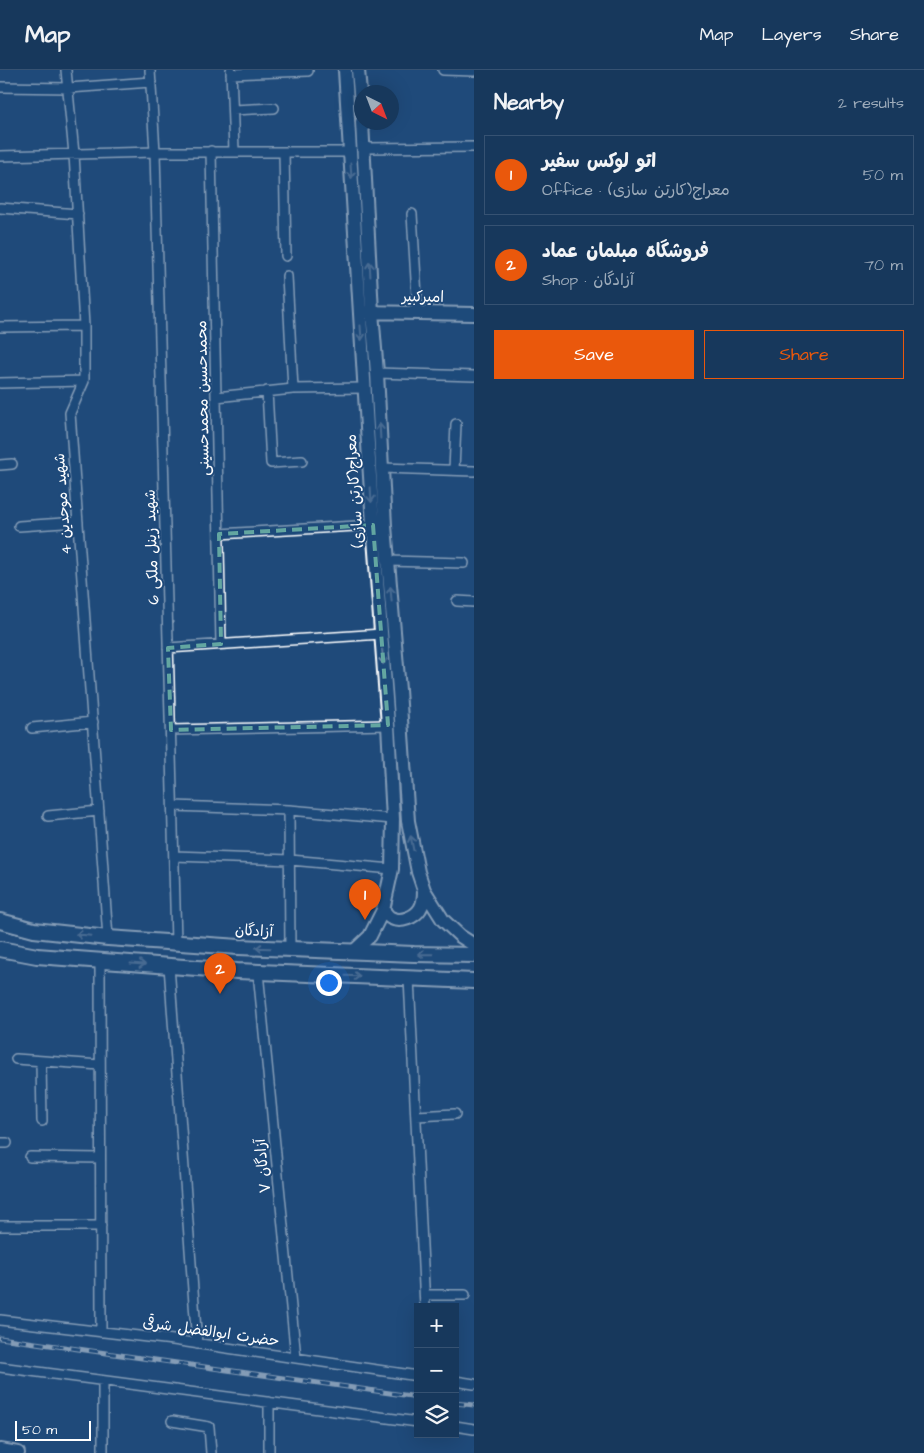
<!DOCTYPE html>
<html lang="en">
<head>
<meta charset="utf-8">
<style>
	:root { --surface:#17385c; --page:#244365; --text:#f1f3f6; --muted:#9eacbb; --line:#365272; --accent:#ea580c }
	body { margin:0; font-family:"Architects Daughter","Playpen Sans Arabic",sans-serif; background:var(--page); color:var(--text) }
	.controls { position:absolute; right:15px; bottom:15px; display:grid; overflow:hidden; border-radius:0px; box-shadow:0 5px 20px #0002 }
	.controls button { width:45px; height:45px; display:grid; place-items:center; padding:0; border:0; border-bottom:1px solid var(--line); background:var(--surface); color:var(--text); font:25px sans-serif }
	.compass { position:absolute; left:354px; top:15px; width:45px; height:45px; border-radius:50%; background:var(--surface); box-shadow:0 5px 20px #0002; rotate:138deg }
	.scale { position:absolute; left:15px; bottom:12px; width:76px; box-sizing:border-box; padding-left:5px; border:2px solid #fff; border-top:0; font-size:14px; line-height:18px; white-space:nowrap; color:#fff; -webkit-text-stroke:4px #1f4a7a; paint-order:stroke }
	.you { position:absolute; left:328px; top:912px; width:18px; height:18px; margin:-12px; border:4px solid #fff; border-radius:50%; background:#1a73e8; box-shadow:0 0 0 8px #1a73e833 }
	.badge { display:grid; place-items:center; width:32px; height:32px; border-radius:50%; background:var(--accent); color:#fff; font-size:16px; font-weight:700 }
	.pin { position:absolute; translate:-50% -41px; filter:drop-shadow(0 1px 2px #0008) }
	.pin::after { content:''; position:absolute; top:26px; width:18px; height:15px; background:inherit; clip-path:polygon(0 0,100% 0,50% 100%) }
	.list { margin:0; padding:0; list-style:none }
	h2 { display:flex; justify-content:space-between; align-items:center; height:65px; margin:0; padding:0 20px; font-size:21px }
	h2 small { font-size:16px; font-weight:400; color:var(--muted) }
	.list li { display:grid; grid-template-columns:32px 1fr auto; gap:15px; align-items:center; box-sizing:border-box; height:80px; margin:0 10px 10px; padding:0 10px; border:1px solid var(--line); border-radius:0px }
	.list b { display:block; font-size:19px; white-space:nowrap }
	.list p { margin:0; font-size:16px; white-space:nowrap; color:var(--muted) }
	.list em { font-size:16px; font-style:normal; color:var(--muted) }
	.actions { display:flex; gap:10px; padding:15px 20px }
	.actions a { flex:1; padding:11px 0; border:1px solid var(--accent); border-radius:0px; text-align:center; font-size:18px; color:var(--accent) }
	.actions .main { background:var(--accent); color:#fff }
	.icon { flex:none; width:28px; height:28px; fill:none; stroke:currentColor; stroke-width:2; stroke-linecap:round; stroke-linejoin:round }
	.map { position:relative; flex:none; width:474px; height:1383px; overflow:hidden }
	header { display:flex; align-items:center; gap:30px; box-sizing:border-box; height:70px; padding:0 25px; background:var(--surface); border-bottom:1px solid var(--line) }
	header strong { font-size:24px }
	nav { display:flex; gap:28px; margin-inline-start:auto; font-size:18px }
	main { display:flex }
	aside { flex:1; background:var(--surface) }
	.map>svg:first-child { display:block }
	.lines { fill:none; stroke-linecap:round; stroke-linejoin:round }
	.street-casing { stroke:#fff; stroke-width:12 }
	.secondary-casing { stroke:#fff; stroke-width:16 }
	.primary-casing { stroke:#fff; stroke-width:18 }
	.street { stroke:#1f4a7a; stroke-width:9 }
	.secondary { stroke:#1f4a7a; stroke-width:12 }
	.primary { stroke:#1f4a7a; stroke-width:14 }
	.rail-casing { stroke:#fff; stroke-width:5 }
	.rail { stroke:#1f4a7a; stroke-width:3; stroke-dasharray:9; stroke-linecap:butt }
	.oneway { stroke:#7992af }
	.marked { fill:none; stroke:#63a6a1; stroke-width:4; stroke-dasharray:10 6; stroke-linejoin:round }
	.labels { text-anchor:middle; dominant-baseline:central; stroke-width:4; stroke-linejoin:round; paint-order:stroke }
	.street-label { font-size:15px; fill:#fff; stroke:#1f4a7a }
</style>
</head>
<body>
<header>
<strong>Map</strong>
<nav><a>Map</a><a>Layers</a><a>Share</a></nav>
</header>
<main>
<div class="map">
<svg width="474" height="1383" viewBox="0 0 474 1383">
	<rect width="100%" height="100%" fill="#1f4a7a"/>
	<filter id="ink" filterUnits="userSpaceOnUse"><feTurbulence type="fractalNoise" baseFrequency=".02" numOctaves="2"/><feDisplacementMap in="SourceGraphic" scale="10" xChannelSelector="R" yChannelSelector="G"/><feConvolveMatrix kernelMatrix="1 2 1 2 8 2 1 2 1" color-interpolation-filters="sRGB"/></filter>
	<g filter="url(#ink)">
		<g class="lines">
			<g class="street-casing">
				<path id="street" d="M66 0 74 84 84 256V311L70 343 108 868
					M150 0 155 82 176 872
					M231 0 234 81
					M443 0 474 1
					M231 4 308 1
					M0 17 69 18 151 12
					M233 40 274 38
					M364 78 474 77
					M211 81 221 574
					M284 82 286 186
					M0 86 155 82H350
					M0 138 78 144
					M412 144 418 243
					M287 206 293 319
					M0 257 84 256
					M377 303 474 306
					M0 313 84 311
					M267 321 271 393 302 391
					M216 327 293 319 365 318
					M0 395 12 394
					M382 398 474 401
					M454 400 456 354
					M19 456 78 452
					M219 464 373 455
					M388 491 464 493
					M457 531 474 532
					M168 578 382 564
					M32 658 93 652
					M171 660 388 655
					M173 736 289 740 393 749
					M289 740 290 879
					M48 746 99 741
					M174 786 290 790 392 799
					M100 891 101 1262
					M169 896 197 1274
					M258 902 296 1288
					M409 908 425 1237
					M16 989 100 995
					M41 991 42 1051
					M416 1046 455 1044
					M0 1073H7
					M30 1087 100 1088
					M0 1156H101
					M425 1225H465
					M0 1250 173 1270 418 1306
					M0 1297 418 1352
					M103 1311V1383
					M455 1311 474 1314
					M269 1332V1383
					M172 1351 209 1357 211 1383
					M455 1356 474 1359"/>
			</g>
			<g class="secondary-casing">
				<path id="secondary" d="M345 0 373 455 388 655 393 749 392 799 383 840 370 866 353 882
					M358 0 362 45
					M362 52 372 242 377 303 385 456 399 620 408 751 418 802 424 820 443 850 460 866 474 875
					M364 242 474 244
					M383 840C385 842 388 847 391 848 401 853 415 847 420 839 424 833 424 827 424 820
					M0 1380 18 1383"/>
			</g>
			<g class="primary-casing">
				<path id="primary" d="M0 851 34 860 108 868 239 877 414 884 474 885
					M0 879 37 886 237 901 474 911"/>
			</g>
			<use href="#street" class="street"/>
			<use href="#secondary" class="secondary"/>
			<use href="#primary" class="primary"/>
			<g class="rail-casing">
				<path id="rail" d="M0 1268 418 1327
					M455 1333 474 1335"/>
			</g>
			<use href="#rail" class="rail"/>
		</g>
		<defs><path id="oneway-shaft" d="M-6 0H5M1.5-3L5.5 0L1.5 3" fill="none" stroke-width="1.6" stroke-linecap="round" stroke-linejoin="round" transform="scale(1.25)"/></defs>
		<g class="oneway">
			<use href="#oneway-shaft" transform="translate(351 101) rotate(86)"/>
			<use href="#oneway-shaft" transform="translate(370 199) rotate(-93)"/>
			<use href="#oneway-shaft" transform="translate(361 263) rotate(86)"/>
			<use href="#oneway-shaft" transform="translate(380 361) rotate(-93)"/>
			<use href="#oneway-shaft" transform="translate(371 425) rotate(87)"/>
			<use href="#oneway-shaft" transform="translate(391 524) rotate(-95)"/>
			<use href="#oneway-shaft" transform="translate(383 587) rotate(86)"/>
			<use href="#oneway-shaft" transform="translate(412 773) rotate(-101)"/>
			<use href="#oneway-shaft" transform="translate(83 865) rotate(-174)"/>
			<use href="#oneway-shaft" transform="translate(263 878) rotate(-178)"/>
			<use href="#oneway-shaft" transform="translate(425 884) rotate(-179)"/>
			<use href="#oneway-shaft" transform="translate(138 894) rotate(4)"/>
			<use href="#oneway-shaft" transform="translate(353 906) rotate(2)"/>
		</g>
	</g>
	<path d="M0 0H474V1383H0ZM373 455 388 655 171 660 168 578 221 574 219 464Z" fill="#1f4a7a" fill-opacity=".55" fill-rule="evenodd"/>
	<path class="marked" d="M373 455 388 655 171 660 168 578 221 574 219 464Z"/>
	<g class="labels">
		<g class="street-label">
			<text transform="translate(423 227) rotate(1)">امیرکبیر</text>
			<text transform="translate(203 328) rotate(-91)">محمدحسین محمدحسینی</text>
			<text transform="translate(355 421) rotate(-94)">معراج(کارتن سازی)</text>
			<text transform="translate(63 434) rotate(-94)">4 شهید موحدین</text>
			<text transform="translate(152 477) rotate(-92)">6 شهید زینل ملکی</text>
			<text transform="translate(254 861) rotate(3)">آزادگان</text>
			<text transform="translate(263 1096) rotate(-96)">۷ آزادگان</text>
			<text transform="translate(211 1262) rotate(8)">حضرت ابوالفضل شرقی</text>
		</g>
	</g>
</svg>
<div class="controls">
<button>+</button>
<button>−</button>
<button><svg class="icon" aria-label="layers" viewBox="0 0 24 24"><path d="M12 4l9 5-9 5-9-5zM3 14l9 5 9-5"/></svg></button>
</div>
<svg class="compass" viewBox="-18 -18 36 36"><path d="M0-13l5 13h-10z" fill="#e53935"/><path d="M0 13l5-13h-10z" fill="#9eacbb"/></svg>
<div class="scale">50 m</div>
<div class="you"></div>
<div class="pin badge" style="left:365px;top:850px">1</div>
<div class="pin badge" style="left:220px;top:924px">2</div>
</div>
<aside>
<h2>Nearby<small>2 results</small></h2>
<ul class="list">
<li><span class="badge">1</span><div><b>اتو لوکس سفیر</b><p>Office · معراج(کارتن سازی)</p></div><em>50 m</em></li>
<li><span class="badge">2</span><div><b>فروشگاه مبلمان عماد</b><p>Shop · آزادگان</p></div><em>70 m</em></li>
</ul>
<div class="actions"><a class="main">Save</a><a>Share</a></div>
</aside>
</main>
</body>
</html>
